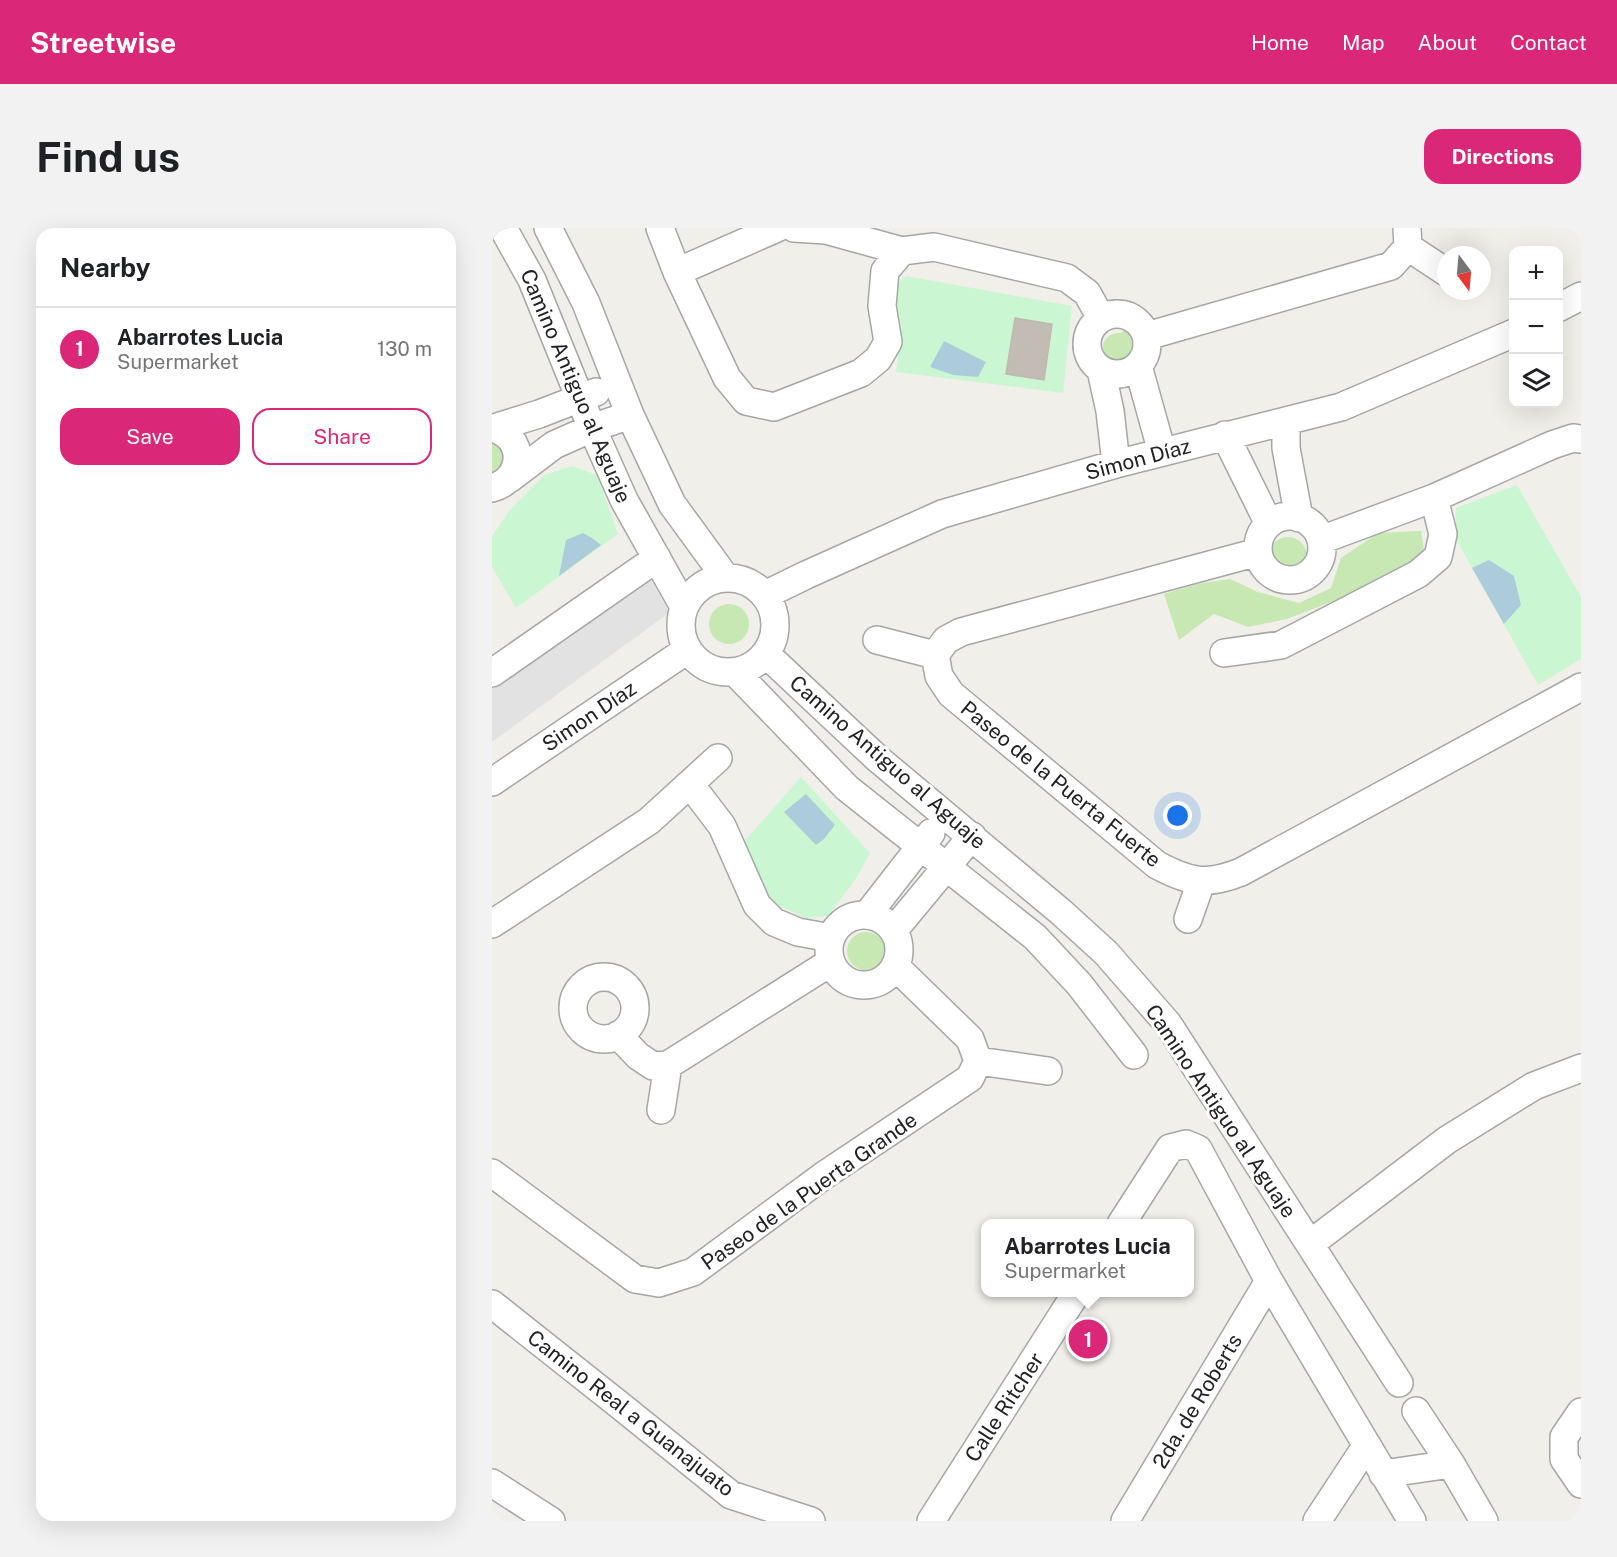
<!DOCTYPE html>
<html lang="en">
<head>
<meta charset="utf-8">
<style>
	:root { --surface:#fff; --page:#f2f2f2; --text:#202124; --muted:#757577; --line:#e0e0e0; --accent:#db2777 }
	body { margin:0; font-family:"Public Sans",sans-serif; background:var(--page); color:var(--text) }
	.controls { position:absolute; right:18px; top:18px; display:grid; overflow:hidden; border-radius:12px; box-shadow:0 6px 24px #0002 }
	.controls button { width:54px; height:54px; display:grid; place-items:center; padding:0; border:0; border-bottom:2px solid var(--line); background:var(--surface); color:var(--text); font:30px sans-serif }
	.compass { position:absolute; left:945px; top:18px; width:54px; height:54px; border-radius:50%; background:var(--surface); box-shadow:0 6px 24px #0002; rotate:164deg }
	.you { position:absolute; left:686px; top:588px; width:21px; height:21px; margin:-15px; border:4px solid #fff; border-radius:50%; background:#1a73e8; box-shadow:0 0 0 9px #1a73e833 }
	.badge { display:grid; place-items:center; width:39px; height:39px; border-radius:50%; background:var(--accent); color:#fff; font-size:20px; font-weight:700 }
	.pin { position:absolute; translate:-50% -50%; border:3px solid #fff; box-shadow:0 2px 6px #0006 }
	.popup { position:absolute; left:489px; top:991px; width:213px; height:78px; box-sizing:border-box; display:grid; place-content:center; border-radius:12px; background:var(--surface); filter:drop-shadow(0 2px 4px #0005); font-size:20px; white-space:nowrap; color:var(--muted) }
	.popup b { font-size:22px; color:var(--text) }
	.popup::after { content:''; position:absolute; left:50%; top:100%; margin-left:-12px; border:12px solid transparent; border-top-color:var(--surface) }
	.list { margin:0; padding:0; list-style:none }
	h2 { display:flex; justify-content:space-between; align-items:center; height:78px; margin:0; padding:0 24px; font-size:26px }
	h2 small { font-size:20px; font-weight:400; color:var(--muted) }
	.list li { display:grid; grid-template-columns:39px 1fr auto; gap:18px; align-items:center; box-sizing:border-box; height:84px; padding:0 24px; border-top:2px solid var(--line) }
	.list b { display:block; font-size:22px; white-space:nowrap }
	.list p { margin:0; font-size:20px; white-space:nowrap; color:var(--muted) }
	.list em { font-size:20px; font-style:normal; color:var(--muted) }
	.actions { display:flex; gap:12px; padding:18px 24px }
	.actions a { flex:1; padding:14px 0; border:2px solid var(--accent); border-radius:18px; text-align:center; font-size:21px; color:var(--accent) }
	.actions .main { background:var(--accent); color:#fff }
	.icon { flex:none; width:33px; height:33px; fill:none; stroke:currentColor; stroke-width:2; stroke-linecap:round; stroke-linejoin:round }
	.map { position:relative; flex:none; width:1089px; height:1293px; overflow:hidden; border-radius:18px }
	header { display:flex; align-items:center; gap:36px; box-sizing:border-box; height:84px; padding:0 30px; background:var(--accent); color:#fff }
	header strong { font-size:28px }
	nav { display:flex; gap:33px; margin-inline-start:auto; font-size:21px }
	.intro { display:flex; align-items:center; justify-content:space-between; box-sizing:border-box; height:144px; padding:0 36px }
	h1 { margin:0; font-size:42px }
	.button { padding:15px 27px; border-radius:18px; background:var(--accent); color:#fff; font-size:21px; font-weight:700 }
	main { display:flex; gap:36px; padding:0 36px }
	aside { flex:1; background:var(--surface); border-radius:18px; box-shadow:0 6px 24px #0002 }
	.map>svg:first-child { display:block }
	.grass { fill:#c7e8b2 }
	.park { fill:#caf7d2 }
	.parking { fill:#e2e2e2 }
	.water { fill:#acccdc }
	.building { fill:#c2bcb5; stroke:#c2b8ac; stroke-width:1.5 }
	.lines { fill:none; stroke-linecap:round; stroke-linejoin:round }
	.minor-casing { stroke:#a6a6a6; stroke-width:30 }
	.minor { stroke:#fff; stroke-width:27 }
	.labels { text-anchor:middle; dominant-baseline:central; stroke-width:6; stroke-linejoin:round; paint-order:stroke }
	.street-label { font-size:21px; fill:#222; stroke:#fff }
</style>
</head>
<body>
<header>
<strong>Streetwise</strong>
<nav><a>Home</a><a>Map</a><a>About</a><a>Contact</a></nav>
</header>
<div class="intro"><h1>Find us</h1><a class="button">Directions</a></div>
<main>
<aside>
<h2>Nearby<small></small></h2>
<ul class="list">
<li><span class="badge">1</span><div><b>Abarrotes Lucia</b><p>Supermarket</p></div><em>130 m</em></li>
</ul>
<div class="actions"><a class="main">Save</a><a>Share</a></div>
</aside>
<div class="map">
<svg width="1089" height="1293" viewBox="0 0 1089 1293">
	<rect width="100%" height="100%" fill="#f1efe9"/>
	<path class="grass" d="M634 99C636 105 640 112 640 118 641 131 629 136 619 134 604 123 611 104 629 105Z
		M0 209 3 210 16 231 0 251Z
		M929 303 932 322 906 345 883 357 795 391 756 399 722 386 687 412 672 366 705 356 738 351 766 364 807 375 839 360 849 330 886 305Z
		M777 328a19 19 0 1 1 38 0a19 19 0 1 1-38 0Z
		M217 396a20 20 0 1 1 40 0a20 20 0 1 1-40 0Z
		M355 723a19 19 0 1 1 38 0a19 19 0 1 1-38 0Z"/>
	<path class="park" d="M414 48 580 78 571 165 404 144 410 100 401 62Z
		M80 238 105 247 126 306 24 380 0 339V308L18 282 52 247Z
		M1025 257 1089 369V431L1046 457 964 311V280Z
		M309 549 378 625 365 649 336 688 314 690 275 672 250 616Z"/>
	<path class="parking" d="M156 347 177 385 0 514V452Z"/>
	<path class="water" d="M452 113 494 134 486 149 461 147 438 139Z
		M91 305 100 310 109 317 67 348 74 312Z
		M997 332 1022 348 1029 377 1012 396 980 340Z
		M314 566 343 597 332 611 324 617 292 584Z"/>
	<path class="building" d="M523 90 560 96 552 152 514 146Z"/>
	<g class="lines">
		<g class="minor-casing">
			<path id="minor" d="M11 0 40 52 100 200 132 272 192 379
				M56 0 94 75 138 187 180 276 234 350
				M168 0 185 44 235 150 254 173 282 179 369 145 386 131 396 114 390 78 393 43 410 23 442 19 575 50 595 65 609 90
				M302 0 334 2 410 23
				M916 19 954 44
				M185 44 285 0
				M1066 80 1089 68
				M595 116a30 30 0 1 1 60 0a30 30 0 1 1-60 0Z
				M655 108 899 38 916 19 915 0
				M646 138 670 224
				M609 142 618 183 624 236
				M794 193V220L807 290
				M0 200C34 208 33 251 0 260
				M2 200 47 186 104 164
				M733 207 777 296
				M17 251 62 217 100 200 138 187
				M766 320a32 32 0 1 1 64 0a32 32 0 1 1-64 0Z
				M829 312 942 270 1060 217 1081 210 1089 211
				M766 324 469 404 454 412 443 427 447 448 459 466 665 637C697 654 714 658 749 644L1089 459
				M189 397a47 47 0 1 1 94 0a47 47 0 1 1-94 0Z
				M273 367 314 347 450 286 624 236 849 179 1022 105
				M385 412 443 427
				M732 425 789 417 926 346 946 329 951 306 942 270
				M274 426 386 531 569 684 614 725 676 796 907 1155
				M243 444 355 560 543 709 587 756 642 827
				M0 445 165 330
				M0 554 195 422
				M198 556 230 598 265 677 282 694 306 704 339 710
				M375 687 439 605
				M337 722a35 35 0 1 1 70 0a35 35 0 1 1-70 0Z
				M696 691 709 654
				M0 696 157 593 226 530
				M402 702 480 608
				M81 780a31 31 0 1 1 62 0a31 31 0 1 1-62 0Z
				M126 807 146 828 161 838 176 837 339 734
				M486 833 556 843
				M169 882 176 837
				M0 945 143 1051 167 1055 201 1044 331 948 478 850 486 833 478 811 403 738
				M629 996 678 920 694 916 706 921 777 1053 920 1293
				M818 1016 955 912 1042 858 1089 840
				M0 1076 130 1179 239 1267 319 1293
				M924 1183 959 1236 992 1293
				M1089 1184 1072 1209V1231L1089 1256
				M891 1246 959 1236
				M0 1255 59 1293
				M439 1293 585 1064
				M633 1293 777 1053
				M825 1293 875 1217"/>
		</g>
		<use href="#minor" class="minor"/>
	</g>
	<g class="labels">
		<g class="street-label">
			<text transform="translate(84 158) rotate(67)">Camino Antiguo al Aguaje</text>
			<text transform="translate(646 231) rotate(-15)">Simon Díaz</text>
			<text transform="translate(97 488) rotate(-34)">Simon Díaz</text>
			<text transform="translate(396 534) rotate(41)">Camino Antiguo al Aguaje</text>
			<text transform="translate(569 556) rotate(39)">Paseo de la Puerta Fuerte</text>
			<text transform="translate(729 883) rotate(56)">Camino Antiguo al Aguaje</text>
			<text transform="translate(317 963) rotate(-35)">Paseo de la Puerta Grande</text>
			<text transform="translate(705 1173) rotate(-59)">2da. de Roberts</text>
			<text transform="translate(512 1179) rotate(-57)">Calle Ritcher</text>
			<text transform="translate(139 1185) rotate(38)">Camino Real a Guanajuato</text>
		</g>
	</g>
</svg>
<div class="controls">
<button>+</button>
<button>−</button>
<button><svg class="icon" aria-label="layers" viewBox="0 0 24 24"><path d="M12 4l9 5-9 5-9-5zM3 14l9 5 9-5"/></svg></button>
</div>
<svg class="compass" viewBox="-18 -18 36 36"><path d="M0-13l5 13h-10z" fill="#e53935"/><path d="M0 13l5-13h-10z" fill="#757577"/></svg>
<div class="you"></div>
<div class="pin badge" style="left:596px;top:1111px">1</div>
<div class="popup"><b>Abarrotes Lucia</b>Supermarket</div>
</div>
</main>
</body>
</html>
